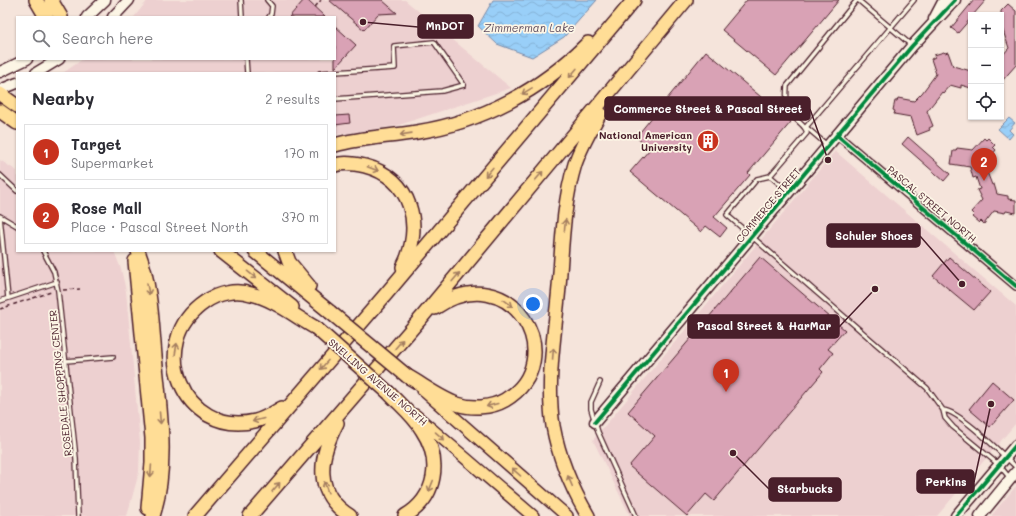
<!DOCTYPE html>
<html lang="en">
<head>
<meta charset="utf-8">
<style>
	:root { --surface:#fff; --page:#f2f2f3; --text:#2b2b33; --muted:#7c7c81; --line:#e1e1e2; --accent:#c8321e }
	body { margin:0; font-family:Mali,sans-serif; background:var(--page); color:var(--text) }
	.controls { position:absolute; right:12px; top:12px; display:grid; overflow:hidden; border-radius:0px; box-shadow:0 1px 3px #0004 }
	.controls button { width:36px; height:36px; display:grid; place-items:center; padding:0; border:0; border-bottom:1px solid var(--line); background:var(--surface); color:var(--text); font:20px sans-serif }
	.you { position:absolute; left:533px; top:304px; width:14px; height:14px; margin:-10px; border:3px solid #fff; border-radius:50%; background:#1a73e8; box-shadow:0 0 0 6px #1a73e833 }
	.badge { display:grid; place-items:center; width:26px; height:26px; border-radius:50%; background:var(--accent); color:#fff; font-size:13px; font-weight:700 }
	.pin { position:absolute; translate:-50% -33px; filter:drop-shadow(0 1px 2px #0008) }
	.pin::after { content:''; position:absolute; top:21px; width:14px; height:12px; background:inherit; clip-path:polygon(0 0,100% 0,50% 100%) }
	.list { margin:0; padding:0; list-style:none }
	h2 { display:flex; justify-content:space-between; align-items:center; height:52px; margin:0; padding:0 16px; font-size:17px }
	h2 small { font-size:13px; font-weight:400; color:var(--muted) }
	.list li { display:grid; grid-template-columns:26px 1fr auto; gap:12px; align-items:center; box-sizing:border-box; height:56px; margin:0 8px 8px; padding:0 8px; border:1px solid var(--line); border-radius:0px }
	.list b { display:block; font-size:15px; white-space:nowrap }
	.list p { margin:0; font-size:13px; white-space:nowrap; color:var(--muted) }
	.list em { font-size:13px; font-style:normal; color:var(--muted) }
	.icon { flex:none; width:22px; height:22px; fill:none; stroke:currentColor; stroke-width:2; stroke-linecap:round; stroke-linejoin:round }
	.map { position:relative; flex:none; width:1016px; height:516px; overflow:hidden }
	.search { position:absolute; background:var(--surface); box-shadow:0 1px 3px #0004; left:16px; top:16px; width:320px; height:44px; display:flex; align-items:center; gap:10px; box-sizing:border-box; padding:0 14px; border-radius:0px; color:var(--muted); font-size:15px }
	.panel { position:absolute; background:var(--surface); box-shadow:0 1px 3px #0004; left:16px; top:72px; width:320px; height:180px; border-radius:0px }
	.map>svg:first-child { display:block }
	.built { fill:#edd0d0 }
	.water { fill:url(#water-waves); stroke:#7989a6 }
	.building { fill:#d9a2b5; stroke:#4a1f2b }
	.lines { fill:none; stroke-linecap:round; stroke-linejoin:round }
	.lane-casing { stroke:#4a1f2b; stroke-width:6 }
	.street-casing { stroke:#4a1f2b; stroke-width:10 }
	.secondary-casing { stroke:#4a1f2b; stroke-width:13 }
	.primary-casing { stroke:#4a1f2b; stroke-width:14 }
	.highway-casing { stroke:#4a1f2b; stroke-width:16 }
	.path { stroke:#4a1f2b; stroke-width:1.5; stroke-dasharray:4 3; stroke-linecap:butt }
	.lane { stroke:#fcf5e5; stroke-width:3.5 }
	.street { stroke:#fcf5e5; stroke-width:7 }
	.secondary { stroke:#fcf5e5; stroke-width:10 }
	.primary { stroke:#ffdd96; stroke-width:11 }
	.highway { stroke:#ffdd96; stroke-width:13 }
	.highway-bridge-casing { stroke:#4a1f2b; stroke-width:16; stroke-linecap:butt }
	.highway-bridge { stroke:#ffdd96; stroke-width:13 }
	.cycleway-casing { stroke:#fcf5e5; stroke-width:6 }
	.cycleway { stroke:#00873e; stroke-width:4 }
	.oneway { stroke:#a47e60 }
	.labels { text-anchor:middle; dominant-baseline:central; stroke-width:3.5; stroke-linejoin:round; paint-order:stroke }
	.poi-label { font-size:10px; font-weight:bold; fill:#4a1f2b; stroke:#fcf5e5; text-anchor:end }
	.street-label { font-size:10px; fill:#4a1f2b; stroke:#fcf5e5 }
	.water-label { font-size:11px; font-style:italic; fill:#5e4b5e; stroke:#fcf5e5 }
	.leader { fill:none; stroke:#4a1f2b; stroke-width:1.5 }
	.callout-dot { fill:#4a1f2b; stroke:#fcf5e5; stroke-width:1.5 }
	.callout { fill:#4a1f2b; stroke:#4a1f2b; stroke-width:1.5 }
	.callout-label { font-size:11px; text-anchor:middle; font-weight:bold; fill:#fff }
</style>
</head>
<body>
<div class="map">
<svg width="1016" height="516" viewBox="0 0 1016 516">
	<defs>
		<pattern id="water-waves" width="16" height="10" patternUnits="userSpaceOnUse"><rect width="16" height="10" fill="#99cff8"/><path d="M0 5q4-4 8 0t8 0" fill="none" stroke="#85b1d5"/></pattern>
	</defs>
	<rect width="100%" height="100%" fill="#f5e4db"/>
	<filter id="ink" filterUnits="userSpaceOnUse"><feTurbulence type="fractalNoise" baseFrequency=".025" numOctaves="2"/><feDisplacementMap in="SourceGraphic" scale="8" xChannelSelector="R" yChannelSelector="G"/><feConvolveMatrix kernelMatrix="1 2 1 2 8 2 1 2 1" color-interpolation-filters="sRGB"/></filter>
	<g filter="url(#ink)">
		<path class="built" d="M148 0H405L511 88 396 126 335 135V73H63L83 59H335V17H134Z
			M835 151 1016 306V423L937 516H630L593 440Z
			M0 160 17 171V251H114L121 269 126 291 140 442 139 472 127 516H0Z
			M1016 486V516H991Z"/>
		<path class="water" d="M493 0H597L564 37 532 57 497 44 478 26Z
			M1009 118 1015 123 1009 130 1013 134 1009 139 998 129Z"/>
		<path class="building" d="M304 0H307L325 17H289Z
			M329 0H382L397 13 378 14 364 30Z
			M747 0H839L776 75 722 30Z
			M974 0H986L973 15H971V18L958 33 951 28Z
			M1008 4 1016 11V65L1001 82V57L1009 48 1001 25V11Z
			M335 26 356 45 335 68Z
			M706 51 791 122 748 173 750 175 714 217 727 228 720 237 706 226 701 232 630 172 650 149 636 137Z
			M944 52 945 53 948 52 953 66 971 71V88L961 85V88L950 85 943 93 942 92 927 111 933 126 929 128 930 130 917 135 911 117 894 114 895 111 893 110 895 101H897L898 98 914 101 922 93 936 74 931 59 935 57 934 55Z
			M349 115 350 123 335 125V116Z
			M908 137 950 174 944 181 902 144Z
			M984 138 986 140 988 138 995 145 993 147 996 150 986 162 989 172H987L992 185 994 184 997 194 1008 196V199L1016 200V213L1006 211 1005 213 994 211 984 224 981 221 979 223 972 217 974 215 971 212 982 200 977 190 980 189 976 177 973 178 970 167 951 164 953 151H956L957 148 973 150Z
			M760 257 845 330 828 349 833 353 820 369 823 372 714 501 706 494 687 516 629 466 655 436 628 412Z
			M949 257 990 292 974 310 933 276Z
			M992 381 1014 400 990 427 969 409Z"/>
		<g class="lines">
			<g class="lane-casing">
				<path id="lane" d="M241 0 242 17
					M267 0 272 6 271 14 269 17
					M857 0 787 86C786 98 786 109 795 118 800 124 805 125 807 133L770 176 757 179 727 215 927 388 943 410 945 418 953 427 999 465 1009 477
					M858 0 911 45
					M246 59 247 73
					M320 73 395 68 394 46 434 42 464 85 442 91 335 99
					M827 145 806 127 914 0
					M0 175 17 191
					M770 176 788 191
					M0 216 17 226
					M0 217 8 298
					M43 251 54 272 58 291 76 458 78 516
					M0 301 57 282
					M66 361 113 357
					M600 382 591 402V409L598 432 636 516
					M943 410C960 411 1002 454 1016 467"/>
			</g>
			<g class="street-casing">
				<path id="street" d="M837 135 1016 286"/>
			</g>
			<g class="secondary-casing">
				<path id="secondary" d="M87 17 105 0
					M113 17 129 0
					M934 19 944 0
					M0 72 27 59
					M36 73 59 59
					M0 90 17 83
					M595 422 912 46 955 0
					M956 516 1016 445
					M980 516 1016 472"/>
			</g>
			<g class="primary-casing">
				<path id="primary" d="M423 390 567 516
					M415 415 533 516"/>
			</g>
			<g class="highway-casing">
				<path id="highway" d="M36 0 46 17
					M51 0 61 17
					M0 94 17 106
					M0 111 17 123
					M335 145C362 137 389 137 417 132 482 122 541 90 588 43
					M335 165C345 162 356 164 365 166 412 178 424 227 403 267
					M138 251C151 284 152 321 155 356 160 409 169 464 153 516
					M221 251 292 307
					M255 251 330 312
					M285 251 289 262 309 286
					M135 261 152 438V463L148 508
					M407 376C423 385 440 398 457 404 472 409 491 408 505 400 572 360 512 255 435 308
					M389 393C400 405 414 416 422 430 442 460 437 497 405 516
					M282 408C273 413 265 419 255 421 183 438 145 342 205 302 218 293 236 289 251 294 274 299 296 317 316 328
					M337 423C319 457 313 493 350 516
					M195 516 386 294 634 0
					M250 516 422 317 686 0
					M588 516C572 489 559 458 553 426 546 380 555 333 559 287 562 247 563 203 575 164 581 146 591 129 600 113"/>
			</g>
			<path class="path" d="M315 7 321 0
				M63 290 80 289
				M0 309 51 292"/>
			<use href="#lane" class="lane"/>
			<use href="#street" class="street"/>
			<use href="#secondary" class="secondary"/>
			<use href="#primary" class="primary"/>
			<use href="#highway" class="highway"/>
			<g class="highway-bridge-casing">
				<path id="highway-bridge" d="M330 312 407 376
					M316 328 389 393"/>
			</g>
			<use href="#highway-bridge" class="highway-bridge"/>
			<g class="cycleway-casing">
				<path id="cycleway" d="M837 135 1016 286
					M595 422 912 46 955 0
					M956 516 1016 445"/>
			</g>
			<use href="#cycleway" class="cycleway"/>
		</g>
		<defs><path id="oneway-shaft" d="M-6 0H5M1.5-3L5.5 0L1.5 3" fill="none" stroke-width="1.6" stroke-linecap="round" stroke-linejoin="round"/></defs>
		<g class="oneway">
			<use href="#oneway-shaft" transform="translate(573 73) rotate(130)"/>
			<use href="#oneway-shaft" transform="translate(527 91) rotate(149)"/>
			<use href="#oneway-shaft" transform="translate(406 134) rotate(172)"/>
			<use href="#oneway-shaft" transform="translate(373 169) rotate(21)"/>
			<use href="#oneway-shaft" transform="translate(489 172) rotate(130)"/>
			<use href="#oneway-shaft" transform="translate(539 176) rotate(-50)"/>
			<use href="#oneway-shaft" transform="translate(565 225) rotate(-84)"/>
			<use href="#oneway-shaft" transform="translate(252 275) rotate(39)"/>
			<use href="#oneway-shaft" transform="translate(456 277) rotate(-50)"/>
			<use href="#oneway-shaft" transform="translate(148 289) rotate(79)"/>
			<use href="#oneway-shaft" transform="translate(508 303) rotate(36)"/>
			<use href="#oneway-shaft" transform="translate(399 344) rotate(-49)"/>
			<use href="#oneway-shaft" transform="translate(176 349) rotate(-81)"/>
			<use href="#oneway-shaft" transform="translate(553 354) rotate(-85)"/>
			<use href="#oneway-shaft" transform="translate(324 365) rotate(131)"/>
			<use href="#oneway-shaft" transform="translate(492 405) rotate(165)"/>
			<use href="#oneway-shaft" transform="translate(160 418) rotate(85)"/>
			<use href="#oneway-shaft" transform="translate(258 420) rotate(165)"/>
			<use href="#oneway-shaft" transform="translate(440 436) rotate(41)"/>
			<use href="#oneway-shaft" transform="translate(151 471) rotate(94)"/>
			<use href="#oneway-shaft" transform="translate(516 472) rotate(-139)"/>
			<use href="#oneway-shaft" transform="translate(570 481) rotate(-113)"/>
			<use href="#oneway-shaft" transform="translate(431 486) rotate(112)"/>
			<use href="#oneway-shaft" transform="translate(276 487) rotate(-49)"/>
			<use href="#oneway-shaft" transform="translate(326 487) rotate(-109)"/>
		</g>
	</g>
	<defs>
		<g id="building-disc" transform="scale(1.15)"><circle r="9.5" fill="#c8321e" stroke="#fcf5e5"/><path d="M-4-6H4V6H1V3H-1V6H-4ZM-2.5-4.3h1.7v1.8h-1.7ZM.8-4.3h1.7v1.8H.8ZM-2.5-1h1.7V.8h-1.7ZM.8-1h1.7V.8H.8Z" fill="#fff"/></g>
	</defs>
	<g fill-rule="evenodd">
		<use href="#building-disc" x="708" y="141"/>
	</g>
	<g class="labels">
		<g class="poi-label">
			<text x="692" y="135">National American<tspan x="692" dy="12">University</tspan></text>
		</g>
		<g class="street-label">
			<text transform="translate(932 204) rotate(40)">PASCAL STREET NORTH</text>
			<text transform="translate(768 205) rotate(-50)">COMMERCE STREET</text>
			<text transform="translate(378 382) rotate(41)">SNELLING AVENUE NORTH</text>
			<text transform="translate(60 383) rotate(-96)">ROSEDALE SHOPPING CENTER</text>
		</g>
		<g class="water-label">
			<text x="529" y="27">Zimmerman Lake</text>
		</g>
	</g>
	<path class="leader" d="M363 22L418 27M828 160L810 109M962 284L920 236M875 289L839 327M991 404L974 482M733 453L769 489"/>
	<g class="callout-dot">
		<circle cx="363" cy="22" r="4"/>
		<circle cx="828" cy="160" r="4"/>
		<circle cx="962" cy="284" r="4"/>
		<circle cx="875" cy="289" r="4"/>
		<circle cx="991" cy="404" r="4"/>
		<circle cx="733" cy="453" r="4"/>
	</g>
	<g class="callout">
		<rect x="418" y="15" width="55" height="23" rx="4"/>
		<rect x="605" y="97" width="205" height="23" rx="4"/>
		<rect x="827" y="224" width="93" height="23" rx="4"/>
		<rect x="688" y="315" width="151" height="23" rx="4"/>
		<rect x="917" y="470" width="57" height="23" rx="4"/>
		<rect x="769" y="478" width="72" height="23" rx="4"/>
	</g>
	<g class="callout-label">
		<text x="445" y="30">MnDOT</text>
		<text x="708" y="113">Commerce Street &amp; Pascal Street</text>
		<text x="874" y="240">Schuler Shoes</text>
		<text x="764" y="330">Pascal Street &amp; HarMar</text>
		<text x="946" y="486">Perkins</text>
		<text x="805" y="493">Starbucks</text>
	</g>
</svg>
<div class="controls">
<button>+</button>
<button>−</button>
<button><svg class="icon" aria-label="locate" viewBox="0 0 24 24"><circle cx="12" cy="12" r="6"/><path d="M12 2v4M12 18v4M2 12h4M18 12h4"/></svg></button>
</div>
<div class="you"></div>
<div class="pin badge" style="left:726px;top:392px">1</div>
<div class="pin badge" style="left:984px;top:181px">2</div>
<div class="search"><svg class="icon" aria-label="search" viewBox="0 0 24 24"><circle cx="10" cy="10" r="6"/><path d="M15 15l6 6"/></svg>Search here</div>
<section class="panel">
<h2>Nearby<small>2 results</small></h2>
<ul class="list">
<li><span class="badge">1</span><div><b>Target</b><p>Supermarket</p></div><em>170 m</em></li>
<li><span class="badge">2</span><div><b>Rose Mall</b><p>Place · Pascal Street North</p></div><em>370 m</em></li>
</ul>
</section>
</div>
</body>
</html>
